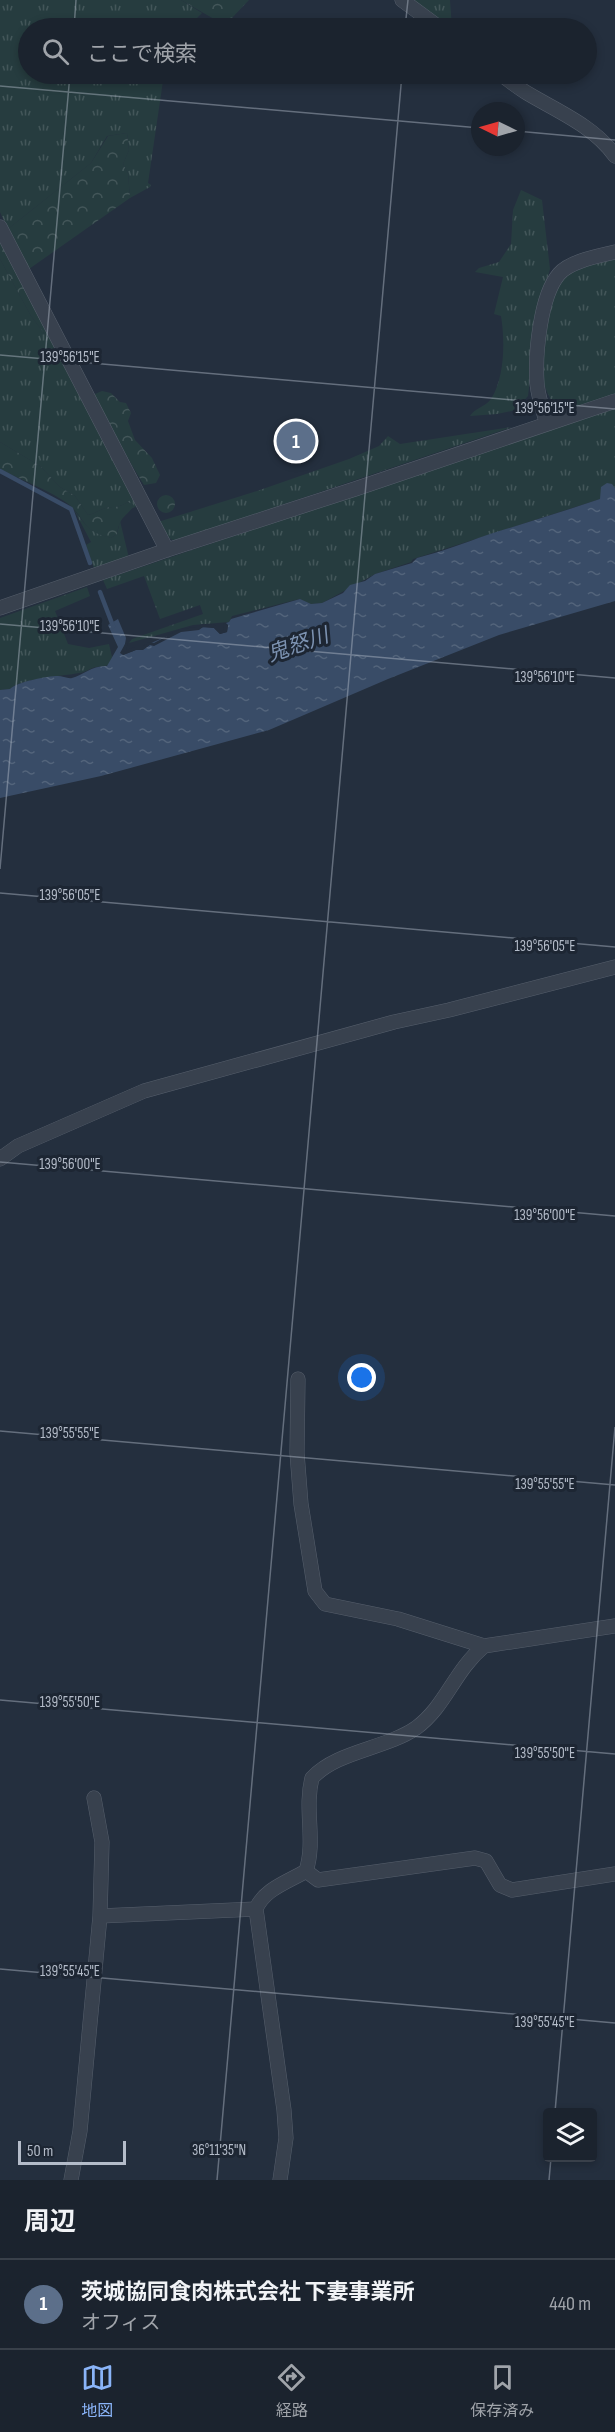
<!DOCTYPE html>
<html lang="ja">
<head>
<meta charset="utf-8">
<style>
	:root { --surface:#1b232e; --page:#282f3a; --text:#f1f3f6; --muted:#a0a4aa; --line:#39404a; --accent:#8ab4f8 }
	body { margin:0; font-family:"Sofia Sans Condensed","Noto Sans JP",sans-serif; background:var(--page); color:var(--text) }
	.controls { position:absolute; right:18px; bottom:18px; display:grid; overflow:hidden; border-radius:6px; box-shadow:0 3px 9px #0003 }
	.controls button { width:54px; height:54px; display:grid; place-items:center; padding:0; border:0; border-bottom:2px solid var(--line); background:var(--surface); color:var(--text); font:30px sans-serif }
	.compass { position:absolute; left:471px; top:102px; width:54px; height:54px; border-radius:50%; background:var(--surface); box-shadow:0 3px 9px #0003; rotate:275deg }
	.scale { position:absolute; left:18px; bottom:15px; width:108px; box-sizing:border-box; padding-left:6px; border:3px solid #b4bcc9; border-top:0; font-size:16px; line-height:21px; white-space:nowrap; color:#b4bcc9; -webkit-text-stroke:4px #1d2633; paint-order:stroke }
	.you { position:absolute; left:362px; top:1378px; width:21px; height:21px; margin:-15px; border:4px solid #fff; border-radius:50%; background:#1a73e8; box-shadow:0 0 0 9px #1a73e833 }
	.badge { display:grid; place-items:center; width:39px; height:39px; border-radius:50%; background:var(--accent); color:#fff; font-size:20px; font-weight:700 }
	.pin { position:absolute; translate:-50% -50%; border:3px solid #fff; box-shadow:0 2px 6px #0006 }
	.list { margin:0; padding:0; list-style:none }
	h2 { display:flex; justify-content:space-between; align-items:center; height:78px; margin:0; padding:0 24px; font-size:26px }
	h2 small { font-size:20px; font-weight:400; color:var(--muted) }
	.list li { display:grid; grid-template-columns:39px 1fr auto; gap:18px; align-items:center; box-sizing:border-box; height:90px; padding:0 24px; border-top:2px solid var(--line) }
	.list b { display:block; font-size:22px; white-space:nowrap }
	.list p { margin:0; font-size:20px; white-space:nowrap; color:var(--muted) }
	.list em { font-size:20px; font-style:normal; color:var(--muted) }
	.icon { flex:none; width:33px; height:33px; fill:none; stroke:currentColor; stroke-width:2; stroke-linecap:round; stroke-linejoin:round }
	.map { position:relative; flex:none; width:615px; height:2180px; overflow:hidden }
	.search { position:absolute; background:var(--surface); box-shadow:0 3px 9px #0003; left:18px; right:18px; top:18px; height:66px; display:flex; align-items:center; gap:15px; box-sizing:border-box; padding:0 21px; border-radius:33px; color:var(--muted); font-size:22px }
	.sheet { height:168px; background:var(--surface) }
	nav { display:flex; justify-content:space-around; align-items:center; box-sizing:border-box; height:84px; border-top:2px solid var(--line); background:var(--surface); font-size:16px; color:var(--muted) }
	nav a { display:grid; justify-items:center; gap:3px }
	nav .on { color:var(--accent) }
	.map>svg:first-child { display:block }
	.grass { fill:url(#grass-tufts) }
	.forest { fill:url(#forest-crowns) }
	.water { fill:url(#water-ripples) }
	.pier { fill:#242f3e }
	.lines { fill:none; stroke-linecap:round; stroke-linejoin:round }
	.stream { stroke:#394c67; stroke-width:4.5 }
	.street-casing { stroke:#565f6c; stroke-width:15 }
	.street { stroke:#38414e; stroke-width:14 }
	.ticks { fill:none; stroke:#b4bcc9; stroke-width:1.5; stroke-opacity:0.45 }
	.labels { text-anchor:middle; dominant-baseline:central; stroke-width:6; stroke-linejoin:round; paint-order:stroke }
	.water-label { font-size:21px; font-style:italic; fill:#7c92b1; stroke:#1d2633 }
	.ticks-label { font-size:15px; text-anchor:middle; fill:#b4bcc9; stroke:#1d2633; stroke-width:6; stroke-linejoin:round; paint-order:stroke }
</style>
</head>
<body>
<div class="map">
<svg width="615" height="2180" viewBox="0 0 615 2180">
	<defs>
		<pattern id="grass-tufts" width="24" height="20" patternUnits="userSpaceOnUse" patternTransform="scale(1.5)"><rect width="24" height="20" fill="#263c3f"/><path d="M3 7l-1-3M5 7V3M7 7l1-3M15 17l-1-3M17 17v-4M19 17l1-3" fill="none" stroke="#435659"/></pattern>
		<pattern id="forest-crowns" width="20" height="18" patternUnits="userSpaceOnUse" patternTransform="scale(1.5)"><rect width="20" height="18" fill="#263c3f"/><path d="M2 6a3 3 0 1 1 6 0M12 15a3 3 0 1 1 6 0" fill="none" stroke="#435659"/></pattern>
		<pattern id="water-ripples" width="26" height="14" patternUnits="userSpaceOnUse" patternTransform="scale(1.5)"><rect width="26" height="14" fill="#394c67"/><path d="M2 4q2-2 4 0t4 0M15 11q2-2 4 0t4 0" fill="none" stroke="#53647b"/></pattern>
	</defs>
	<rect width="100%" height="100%" fill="#242f3e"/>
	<path class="grass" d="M0 0H181L202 13 187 28H28V74H164L148 183 151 185 150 187 130 198 128 173 123 164 129 150 127 133 107 136 91 163 8 229 0 212Z
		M413 0H450L452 28H449Z
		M521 190 542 200 550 269 538 312 528 396 516 410 497 414 470 416C475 408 485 407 491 399 505 377 505 340 501 316L494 314 503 277 475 272 479 268 499 262 511 244 513 210Z
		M0 259 31 316 47 337 53 336 139 505 131 509 133 505 128 502C115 510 112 505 103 509 97 511 94 514 88 515L75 496 60 487 40 466 0 442Z
		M615 259V394L562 411 555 408C551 399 543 387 543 377 541 358 547 296 560 282 575 267 595 264 615 259Z
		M615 408V491V488L602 494 600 499 413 559 411 562 375 574 322 603 311 604 299 599 232 616 229 622 193 625 129 643 132 639 203 614 200 605 160 619 144 576 107 589 103 580Z
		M512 427 175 541 166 537 158 522 257 491 349 459 379 446 388 436 400 444Z
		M73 508C86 526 89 532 111 538L117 534 120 521 128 554 127 560 95 571 86 545 91 542Z
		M87 587 90 596 55 611 68 644 89 648 109 644 112 657 110 664C105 667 102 666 96 667 90 668 85 673 79 673 63 676 19 679 10 689L0 690V618Z"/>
	<path class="forest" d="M181 0H249L230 20 221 23Z
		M127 133 129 150 123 164 128 173 130 198 29 269 8 229 91 163 108 136Z
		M0 240 53 336 47 337 31 316 0 259Z
		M102 391 111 393 120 402 126 403 131 413 128 421 135 440 152 458 160 475 156 483 144 485C126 457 113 427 94 400L95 394Z
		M0 442 40 466 60 487 75 496 88 515C94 514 97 511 103 509 112 505 115 510 128 502L134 505C126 518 120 515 117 534L111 538C78 530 87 516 64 501 44 488 21 480 0 469Z
		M157 504a9 9 0 1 1 18 0a9 9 0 1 1-18 0Z"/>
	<path class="water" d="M607 483 612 484 615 488V601L499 635 388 679 269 730 101 776 0 798V690L10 689C16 682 48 676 58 676 62 676 68 679 72 678 83 675 93 665 107 666L118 647 108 625 118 619 126 638 123 655C150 646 184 623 214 628L220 634 227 632 228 625 226 623 229 622 231 619 300 599 311 604 322 603 343 593 350 585 365 581 375 574 412 563 417 558C441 552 464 543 487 535 525 523 562 512 600 499L601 487Z"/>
	<path class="pier" d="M223 623 228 625 227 632 220 634 214 628 203 627 199 630 181 632 154 646 150 645 143 650H136L123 655 120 653 125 644 128 643 126 650 135 647H142L149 642 154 643 180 629 197 627 202 624 215 625 221 630H224Z"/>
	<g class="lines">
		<path class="stream" d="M0 471 71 509 90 563
			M100 592 113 626"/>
		<g class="street-casing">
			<path id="street" d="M402 0 440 28
				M500 74C509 80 517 87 527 93 557 111 594 126 615 156
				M0 227 167 550
				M547 424C543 411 538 396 537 383 535 355 540 296 559 274 570 261 599 256 615 252
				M0 608 167 550 355 489 615 401
				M0 1159 18 1146 144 1091 394 1022 449 1010 615 967
				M298 1379 297 1453 301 1504 315 1591 325 1604 398 1619 484 1646 615 1626
				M94 1798 102 1842 100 1916
				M306 1871 318 1880 475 1858 486 1861 500 1885 512 1890 615 1874
				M71 2180 80 2131 100 1916 256 1909
				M280 2180 286 2138 284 2110 256 1909C264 1889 288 1882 306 1871 316 1841 304 1809 312 1778 337 1751 385 1749 416 1728 446 1706 454 1671 484 1646"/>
		</g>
		<use href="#street" class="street"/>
	</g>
	<path class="ticks" d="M74 28 76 0M405 28 408 0M0 86 480 128M516 131 615 140M0 355 615 409M0 624 615 678M0 869 70 74M0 893 615 947M0 1162 615 1216M0 1431 615 1485M0 1700 615 1754M0 1969 615 2023M555 2112 615 1427M217 2180 402 74M549 2180 551 2158"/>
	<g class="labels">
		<g class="water-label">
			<text transform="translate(298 645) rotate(-19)">鬼怒川</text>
		</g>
	</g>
	<g class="ticks-label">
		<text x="70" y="362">139°56'15"E</text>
		<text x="545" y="413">139°56'15"E</text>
		<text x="70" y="631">139°56'10"E</text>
		<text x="545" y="682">139°56'10"E</text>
		<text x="70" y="900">139°56'05"E</text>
		<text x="545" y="951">139°56'05"E</text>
		<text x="70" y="1169">139°56'00"E</text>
		<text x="545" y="1220">139°56'00"E</text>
		<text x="70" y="1438">139°55'55"E</text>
		<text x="545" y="1489">139°55'55"E</text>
		<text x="70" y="1707">139°55'50"E</text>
		<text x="545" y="1758">139°55'50"E</text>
		<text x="70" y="1976">139°55'45"E</text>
		<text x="545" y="2027">139°55'45"E</text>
		<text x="219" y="2155">36°11'35"N</text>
	</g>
</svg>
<div class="controls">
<button><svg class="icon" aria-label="layers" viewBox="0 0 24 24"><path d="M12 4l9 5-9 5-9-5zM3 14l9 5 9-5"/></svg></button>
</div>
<svg class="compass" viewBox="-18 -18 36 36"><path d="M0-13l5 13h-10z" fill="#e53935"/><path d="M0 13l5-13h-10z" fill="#a0a4aa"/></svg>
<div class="scale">50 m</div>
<div class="you"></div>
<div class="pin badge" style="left:296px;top:441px;background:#5c6f8a">1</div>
<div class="search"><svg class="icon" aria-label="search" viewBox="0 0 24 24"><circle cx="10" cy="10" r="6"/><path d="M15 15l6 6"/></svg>ここで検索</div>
</div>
<section class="sheet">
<h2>周辺<small></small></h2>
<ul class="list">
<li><span class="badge" style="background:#5c6f8a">1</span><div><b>茨城協同食肉株式会社 下妻事業所</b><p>オフィス</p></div><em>440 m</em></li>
</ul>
</section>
<nav>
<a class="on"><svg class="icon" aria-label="map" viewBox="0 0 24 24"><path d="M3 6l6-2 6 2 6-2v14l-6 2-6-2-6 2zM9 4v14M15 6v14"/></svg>地図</a>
<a><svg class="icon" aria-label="directions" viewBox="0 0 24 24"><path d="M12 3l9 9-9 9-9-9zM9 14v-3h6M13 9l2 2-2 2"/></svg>経路</a>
<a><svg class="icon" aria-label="saved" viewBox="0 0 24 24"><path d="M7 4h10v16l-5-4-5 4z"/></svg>保存済み</a>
</nav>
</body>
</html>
